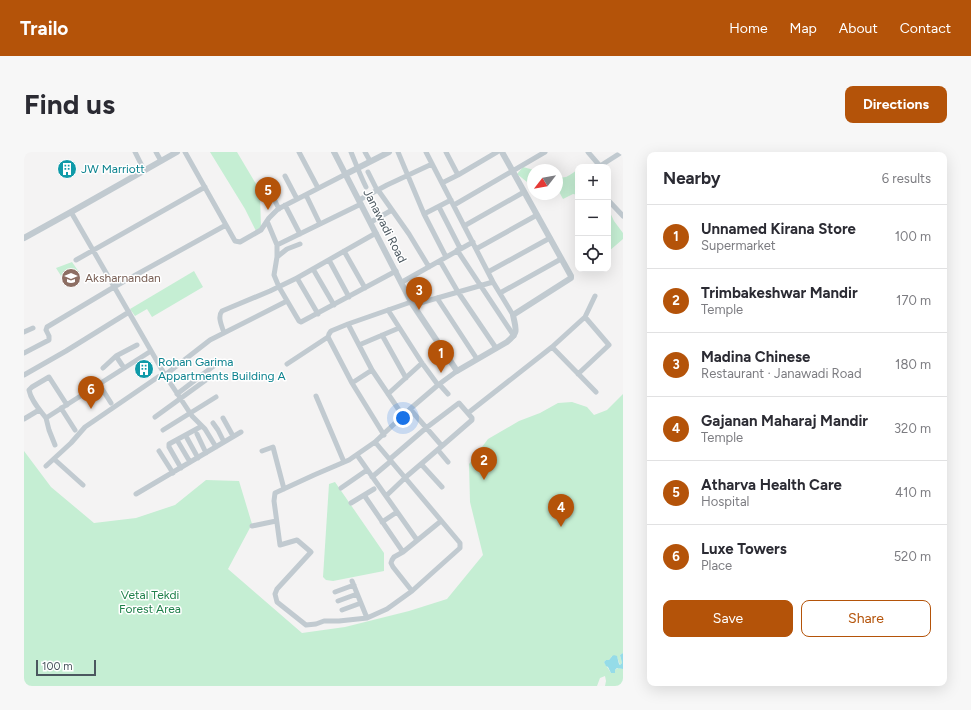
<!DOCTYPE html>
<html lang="en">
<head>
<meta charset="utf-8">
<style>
	:root { --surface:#fff; --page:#f7f7f7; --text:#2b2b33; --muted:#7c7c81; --line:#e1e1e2; --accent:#b45309 }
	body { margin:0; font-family:Figtree,sans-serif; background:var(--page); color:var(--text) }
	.controls { position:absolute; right:12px; top:12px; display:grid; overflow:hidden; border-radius:8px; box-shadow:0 4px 16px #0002 }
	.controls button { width:36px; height:36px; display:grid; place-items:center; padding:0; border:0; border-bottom:1px solid var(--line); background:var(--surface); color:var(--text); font:20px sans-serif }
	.compass { position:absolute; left:503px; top:12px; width:36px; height:36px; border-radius:50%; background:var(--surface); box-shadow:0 4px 16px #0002; rotate:239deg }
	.scale { position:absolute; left:12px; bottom:10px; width:60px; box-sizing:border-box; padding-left:4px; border:2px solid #4b575f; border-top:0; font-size:11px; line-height:14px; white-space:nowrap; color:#4b575f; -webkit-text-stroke:3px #fff; paint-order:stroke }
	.you { position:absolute; left:379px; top:266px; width:14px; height:14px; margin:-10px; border:3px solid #fff; border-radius:50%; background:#1a73e8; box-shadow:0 0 0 6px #1a73e833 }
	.badge { display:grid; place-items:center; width:26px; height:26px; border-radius:50%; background:var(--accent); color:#fff; font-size:13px; font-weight:700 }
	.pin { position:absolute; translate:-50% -33px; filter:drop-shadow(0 1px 2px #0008) }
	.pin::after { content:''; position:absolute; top:21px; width:14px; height:12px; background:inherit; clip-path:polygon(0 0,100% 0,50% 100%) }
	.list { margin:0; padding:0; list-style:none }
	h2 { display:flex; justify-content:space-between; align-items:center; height:52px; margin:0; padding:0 16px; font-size:17px }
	h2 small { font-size:13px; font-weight:400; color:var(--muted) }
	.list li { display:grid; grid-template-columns:26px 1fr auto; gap:12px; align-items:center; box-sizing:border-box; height:64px; padding:0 16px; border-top:1px solid var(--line) }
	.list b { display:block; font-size:15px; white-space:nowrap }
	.list p { margin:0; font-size:13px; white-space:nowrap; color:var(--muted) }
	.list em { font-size:13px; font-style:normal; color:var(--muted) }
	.actions { display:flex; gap:8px; padding:12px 16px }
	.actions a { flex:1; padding:9px 0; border:1px solid var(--accent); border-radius:8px; text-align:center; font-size:14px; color:var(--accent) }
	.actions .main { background:var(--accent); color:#fff }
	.icon { flex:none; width:22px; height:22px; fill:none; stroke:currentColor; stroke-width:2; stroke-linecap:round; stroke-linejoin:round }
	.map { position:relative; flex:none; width:599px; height:534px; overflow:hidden; border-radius:8px }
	header { display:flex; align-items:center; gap:24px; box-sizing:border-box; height:56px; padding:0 20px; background:var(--accent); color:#fff }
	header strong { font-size:19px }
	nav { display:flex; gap:22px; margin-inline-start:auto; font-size:14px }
	.intro { display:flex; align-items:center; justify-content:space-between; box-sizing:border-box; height:96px; padding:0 24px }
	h1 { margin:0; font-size:28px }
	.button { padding:10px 18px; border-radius:8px; background:var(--accent); color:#fff; font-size:14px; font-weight:700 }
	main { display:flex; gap:24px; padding:0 24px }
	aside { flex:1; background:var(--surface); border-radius:8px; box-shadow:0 4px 16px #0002 }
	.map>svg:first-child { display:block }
	.green { fill:#c5eed3 }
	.water { fill:#95dce8 }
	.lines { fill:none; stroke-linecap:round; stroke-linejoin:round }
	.minor { stroke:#c1cad0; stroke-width:5 }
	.tertiary { stroke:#c1cad0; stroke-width:6 }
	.labels { text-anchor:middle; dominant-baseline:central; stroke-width:3; stroke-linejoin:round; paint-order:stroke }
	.culture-label { font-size:12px; fill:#0d838f; stroke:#fff; text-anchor:start }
	.street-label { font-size:12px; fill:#4b575f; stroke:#fff }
	.education-label { font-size:12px; fill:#785e54; stroke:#fff; text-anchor:start }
	.park-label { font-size:12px; fill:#1e7f49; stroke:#fff }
</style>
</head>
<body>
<header>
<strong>Trailo</strong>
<nav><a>Home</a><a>Map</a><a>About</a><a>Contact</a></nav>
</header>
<div class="intro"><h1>Find us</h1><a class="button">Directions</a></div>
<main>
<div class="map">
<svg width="599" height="534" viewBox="0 0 599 534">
	<rect width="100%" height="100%" fill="#f4f3f3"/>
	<path class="green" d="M186 0H213L235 37 236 42 237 76 232 79 221 57Z
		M499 15 510 18H509V35L507 36 503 30 493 22Z
		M554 17V43L549 42 539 47 533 36V25C543 27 546 23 554 17Z
		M584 56 590 69 599 81V87L584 100Z
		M48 110 55 120 39 127 32 116Z
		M170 119 179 135 128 165 123 157 111 164 106 157Z
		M599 242V501L596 503 598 511 596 513 593 505 588 504 585 508H582L580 510 587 521 591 520V518L594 516 599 517V534H581L582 529 581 524 576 526 573 534H0V299L27 335 70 371 112 366 151 353 182 328 215 329 228 372 204 417 278 481 321 475 385 459 423 447 459 403 446 350 445 312 464 287 495 269 516 261 534 251 548 250 563 255 570 263 583 258Z
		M311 330 360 401V419L309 429 302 428 299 425 305 332Z"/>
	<path class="water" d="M599 501V517L593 516 591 518V521H587L584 515 582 514 580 510 582 508H585C588 505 588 502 593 504L595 512 596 513 598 511 596 503Z"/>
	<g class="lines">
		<path class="minor" d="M111 0 120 18
			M132 0 137 9
			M161 0 211 89 216 90 237 78 245 66 254 57 322 22
			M275 0 294 36
			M327 0C332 12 336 23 342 35
			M341 0 346 9
			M374 0 400 62 422 105
			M402 0 469 130 489 163
			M422 0 434 23
			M564 0 576 14 598 0
			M344 20 353 38
			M261 24 273 47
			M418 31 434 23 473 0
			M243 33 255 57
			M354 38 385 82 405 115
			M282 43 296 72
			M335 48 363 33 408 12
			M584 48 599 64
			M261 53 276 82
			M430 53 521 0
			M415 55 436 96
			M47 60 141 223 168 264 181 277 192 295
			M400 62 427 48
			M243 69 253 93V105
			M347 70 368 58
			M440 74 500 40
			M276 92 263 97 253 105 250 123 255 135 275 169 277 170 372 119
			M253 93 337 52
			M452 97 513 63
			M433 98 490 184
			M320 99 341 136
			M52 108 181 35
			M305 108 325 145
			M416 109 434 140 472 196
			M289 117 310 153
			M464 120 526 86
			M273 126 294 162
			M378 130 449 90
			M476 141 537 107
			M413 146 453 207
			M389 153 469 130
			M364 158 398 211 414 233
			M324 172 348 218 379 264
			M0 180 9 176
			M200 181C198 174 193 165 198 159L246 139 273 126 352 81
			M358 183 382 226
			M335 193 375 176
			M528 195 561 165 571 144
			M0 201 25 188V184L22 178 23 175 90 135 202 73
			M92 204 100 216
			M263 212 304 185
			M79 216 92 204 113 193
			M554 222 585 193 561 165
			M0 223 42 199 105 160
			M328 231 348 218
			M75 232 87 251
			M415 232 424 242
			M153 242 191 213
			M364 242 398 211
			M292 244 320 310
			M43 253 25 225 8 235 5 238C7 249 16 258 22 266L127 199
			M37 256 51 278
			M444 261 528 195 572 240
			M131 265 186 225
			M22 266 25 278 31 293
			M199 266 209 284
			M0 267 15 258
			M189 271 194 278 200 290
			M139 278 192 245
			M173 282 182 301
			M360 283 328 231 304 185 305 182 307 179 324 172 387 150
			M163 286 174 306
			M153 288 166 310
			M351 290 436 391V396L388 439 363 457 343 466 315 469H300L292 472 282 473 253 450 251 442 253 437 287 400 273 388 256 393 250 349 251 341 290 323 325 308 351 290 386 257 414 233 433 219
			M414 298 424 310
			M135 299 149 321
			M238 299 249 295 260 337
			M333 303 393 388
			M30 307 59 333
			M366 307 402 276 435 251 448 266V268L418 294
			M397 312 418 335
			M22 314 47 291 61 275 134 225 141 223 186 188 263 149
			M157 316 145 295V292L178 274
			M348 325 367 309
			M317 336 343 318
			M112 342 217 280
			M340 343 379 400
			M362 344 383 324 418 294 386 257
			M327 351 350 337
			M358 370 373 360
			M228 374 252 369
			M328 429 343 466
			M388 439 369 415 367 411 368 408 370 405 379 400 417 369
			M311 440 330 433
			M314 449 333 442
			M318 458 337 451"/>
		<path class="tertiary" d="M310 0 387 150 433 219 483 190C495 180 492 178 489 163L547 126V124L478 0
			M322 22 365 0
			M0 86 47 60 153 0"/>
	</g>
	<defs>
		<g id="building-disc" transform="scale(1)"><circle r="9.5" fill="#0f9aa8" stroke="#fff"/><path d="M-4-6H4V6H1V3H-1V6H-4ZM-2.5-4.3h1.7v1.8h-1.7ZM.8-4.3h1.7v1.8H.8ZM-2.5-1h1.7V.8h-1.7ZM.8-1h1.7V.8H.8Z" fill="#fff"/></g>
		<g id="school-disc" transform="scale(1)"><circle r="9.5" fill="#8d6e63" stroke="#fff"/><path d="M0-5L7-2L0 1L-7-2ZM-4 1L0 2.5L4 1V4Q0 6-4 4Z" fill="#fff"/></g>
	</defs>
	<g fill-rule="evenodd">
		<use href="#building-disc" x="43" y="17"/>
		<use href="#school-disc" x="47" y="126"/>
		<use href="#building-disc" x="120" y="217"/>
	</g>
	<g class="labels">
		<g class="culture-label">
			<text x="57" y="17">JW Marriott</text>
			<text x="134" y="210">Rohan Garima<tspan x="134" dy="14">Appartments Building A</tspan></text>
		</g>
		<g class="street-label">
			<text transform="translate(361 74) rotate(63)">Janawadi Road</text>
		</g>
		<g class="education-label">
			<text x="61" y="126">Aksharnandan</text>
		</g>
		<g class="park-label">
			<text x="126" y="443">Vetal Tekdi<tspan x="126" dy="14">Forest Area</tspan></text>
		</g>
	</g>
</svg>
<div class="controls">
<button>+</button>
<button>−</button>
<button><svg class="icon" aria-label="locate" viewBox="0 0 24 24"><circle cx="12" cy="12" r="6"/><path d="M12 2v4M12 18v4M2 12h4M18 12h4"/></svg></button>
</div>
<svg class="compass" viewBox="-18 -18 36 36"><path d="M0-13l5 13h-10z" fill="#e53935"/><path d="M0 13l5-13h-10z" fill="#7c7c81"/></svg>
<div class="scale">100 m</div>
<div class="you"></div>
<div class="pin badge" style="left:417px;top:221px">1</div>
<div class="pin badge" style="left:460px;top:328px">2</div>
<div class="pin badge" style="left:395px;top:158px">3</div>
<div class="pin badge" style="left:537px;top:375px">4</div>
<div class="pin badge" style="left:244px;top:58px">5</div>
<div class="pin badge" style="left:67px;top:257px">6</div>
</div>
<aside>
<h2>Nearby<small>6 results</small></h2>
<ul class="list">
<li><span class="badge">1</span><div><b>Unnamed Kirana Store</b><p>Supermarket</p></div><em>100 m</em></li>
<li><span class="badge">2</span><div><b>Trimbakeshwar Mandir</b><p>Temple</p></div><em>170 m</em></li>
<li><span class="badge">3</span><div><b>Madina Chinese</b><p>Restaurant · Janawadi Road</p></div><em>180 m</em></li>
<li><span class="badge">4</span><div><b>Gajanan Maharaj Mandir</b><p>Temple</p></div><em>320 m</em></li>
<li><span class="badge">5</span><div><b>Atharva Health Care</b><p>Hospital</p></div><em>410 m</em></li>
<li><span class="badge">6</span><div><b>Luxe Towers</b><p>Place</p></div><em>520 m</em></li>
</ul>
<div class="actions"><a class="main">Save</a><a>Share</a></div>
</aside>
</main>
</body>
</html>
